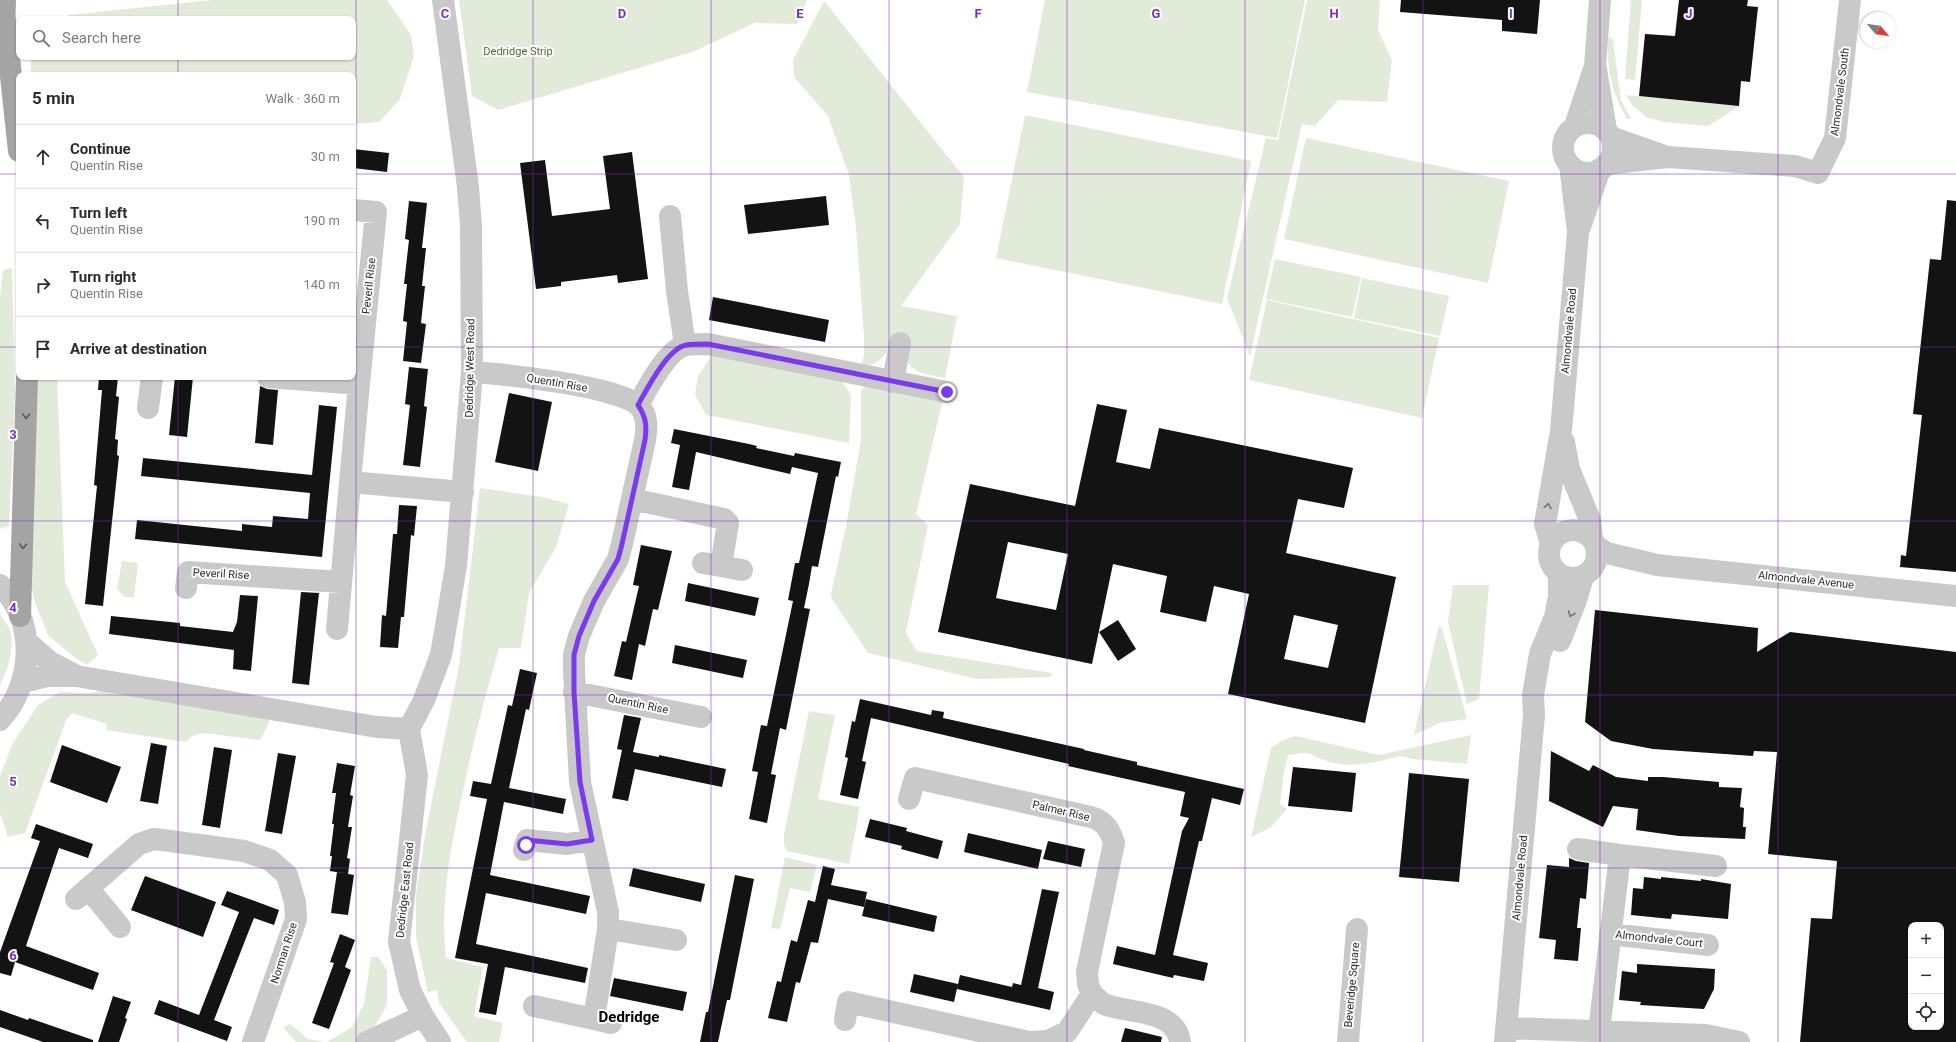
<!DOCTYPE html>
<html lang="en">
<head>
<meta charset="utf-8">
<style>
	:root { --surface:#fff; --page:#f7f7f7; --text:#2b2b33; --muted:#7c7c81; --line:#e1e1e2 }
	body { margin:0; font-family:Roboto,sans-serif; background:var(--page); color:var(--text) }
	.controls { position:absolute; right:12px; bottom:12px; display:grid; overflow:hidden; border-radius:8px; box-shadow:0 1px 3px #0004 }
	.controls button { width:36px; height:36px; display:grid; place-items:center; padding:0; border:0; border-bottom:1px solid var(--line); background:var(--surface); color:var(--text); font:20px sans-serif }
	.compass { position:absolute; left:1860px; top:12px; width:36px; height:36px; border-radius:50%; background:var(--surface); box-shadow:0 1px 3px #0004; rotate:119deg }
	.stop { position:absolute; width:12px; height:12px; margin:-9px; border:3px solid #7c3aed; border-radius:50%; background:#fff }
	.stop.end { background:#7c3aed; border-color:#fff; box-shadow:0 1px 4px #0008 }
	.list { margin:0; padding:0; list-style:none }
	h2 { display:flex; justify-content:space-between; align-items:center; height:52px; margin:0; padding:0 16px; font-size:17px }
	h2 small { font-size:13px; font-weight:400; color:var(--muted) }
	.list li { display:grid; grid-template-columns:26px 1fr auto; gap:12px; align-items:center; box-sizing:border-box; height:64px; padding:0 16px; border-top:1px solid var(--line) }
	.list b { display:block; font-size:15px; white-space:nowrap }
	.list p { margin:0; font-size:13px; white-space:nowrap; color:var(--muted) }
	.list em { font-size:13px; font-style:normal; color:var(--muted) }
	.icon { flex:none; width:22px; height:22px; fill:none; stroke:currentColor; stroke-width:2; stroke-linecap:round; stroke-linejoin:round }
	.map { position:relative; flex:none; width:1956px; height:1042px; overflow:hidden }
	.search { position:absolute; background:var(--surface); box-shadow:0 1px 3px #0004; left:16px; top:16px; width:340px; height:44px; display:flex; align-items:center; gap:10px; box-sizing:border-box; padding:0 14px; border-radius:8px; color:var(--muted); font-size:15px }
	.panel { position:absolute; background:var(--surface); box-shadow:0 1px 3px #0004; left:16px; top:72px; width:340px; height:308px; border-radius:8px }
	.map>svg:first-child { display:block }
	.green { fill:#e2ead9 }
	.building { fill:#131313; fill-rule:evenodd }
	.lines { fill:none; stroke-linecap:round; stroke-linejoin:round }
	.minor { stroke:#c9c9c9; stroke-width:22 }
	.major { stroke:#a4a4a4; stroke-width:22 }
	.oneway { stroke:#5c5c5c }
	.oneway2 { stroke:#737373 }
	.route { stroke:#7c3aed; stroke-width:5 }
	.grid { fill:none; stroke:#7b2cbf; stroke-width:1; stroke-opacity:0.55 }
	.labels { text-anchor:middle; dominant-baseline:central; stroke-width:4; stroke-linejoin:round; paint-order:stroke }
	.park-label { font-size:11px; fill:#50673a; stroke:#fff }
	.street-label { font-size:11px; fill:#2c2c2c; stroke:#fff }
	.district-label { font-size:15px; font-weight:bold; fill:#000; stroke:#fff }
	.grid-label { font-size:13px; text-anchor:middle; font-weight:bold; fill:#7b2cbf; stroke:#fff; stroke-width:4; stroke-linejoin:round; paint-order:stroke }
</style>
</head>
<body>
<div class="map">
<svg width="1956" height="1042" viewBox="0 0 1956 1042">
	<rect width="100%" height="100%" fill="#fff"/>
	<path class="green" d="M212 0H387L411 35 414 56 400 99 379 122 353 124V75H31V57H353V19H64L69 15Z
		M459 0H807L797 24 754 23 695 51 498 110 472 96Z
		M1045 0H1305L1277 138 1027 92Z
		M1307 0H1380L1378 30 1392 60 1387 102 1338 100 1315 126 1302 124 1250 356 1227 298 1266 138 1278 140Z
		M1631 0H1642L1635 80 1625 79Z
		M824 1 964 177 960 224 901 306 957 316 945 378C931 375 908 374 906 356 906 350 907 342 908 336L896 333C888 351 883 365 861 367L864 355V336L856 228 849 175 828 116 794 77 793 60Z
		M1608 37 1612 38 1613 41 1621 100 1631 119H1627C1612 93 1606 68 1608 37Z
		M1626 95 1739 106 1708 126 1663 122 1646 117 1632 105Z
		M1025 115 1251 161 1222 304 996 258Z
		M1306 138 1509 181 1488 283 1284 239Z
		M1275 259 1361 277 1352 317 1266 299Z
		M12 268 15 395 9 526 0 529V297L3 270Z
		M1362 278 1449 296 1440 336 1354 318Z
		M1267 300 1439 338 1422 418 1249 380Z
		M712 355 841 380 851 395 849 443 706 415 695 395 698 376Z
		M34 377H57L65 582 98 655 87 665 74 657 48 635 35 603 27 567Z
		M866 385 943 399 916 514 928 525 906 632 916 651 1052 673 1051 677 977 679 868 653 832 599 831 594 846 526 861 440V390Z
		M480 488 543 497 569 504 556 547 529 593 521 648H499C485 697 472 746 462 796 450 849 440 903 446 958L483 967 474 1016 503 1023 499 1042H467L439 1003 437 990 428 992 416 937V895L425 835 459 666Z
		M122 561 138 563 134 598 124 597 117 589Z
		M1453 585H1489L1479 699 1467 704 1448 622Z
		M0 614C3 619 8 625 10 630 15 648 8 670 0 685Z
		M1439 625 1442 628 1467 719 1439 723 1414 735Z
		M99 691 270 718 269 723 260 740 202 733 192 736 186 742 106 730 107 724 72 713 66 720 25 833 8 837 0 813V776L12 745 38 705 59 692 90 693Z
		M809 711 835 715 818 799 860 807 849 864 787 851 784 845V834Z
		M1471 735 1467 764 1413 759 1400 756 1372 763 1345 765 1329 762 1307 753 1288 755 1284 772 1280 804 1287 809 1270 828 1251 837 1271 748 1281 741 1296 736 1379 755Z
		M785 857 817 865 810 892 790 888 780 929 771 928Z
		M371 957H378L387 970V1005L369 1036 356 1042H327L352 1027 364 1004Z
		M290 1024 308 1039 325 1042H296L283 1027Z"/>
	<path class="building" d="M1401 0H1540L1537 34 1502 31V20L1400 12Z
		M1679 0H1748L1747 6 1758 7 1750 82 1741 81 1739 106 1639 96 1645 34 1675 36Z
		M353 149 389 153 387 172 353 168Z
		M632 152 648 279 618 283 617 275 561 282V286L536 289 520 163 545 160 552 216 610 209 603 156Z
		M826 196 829 225 748 234 744 205Z
		M1947 200 1956 201V572L1900 567 1901 555 1906 556 1922 415 1913 414 1930 259 1941 260Z
		M409 201 427 203 422 248H426L422 286H425L421 323 426 324 421 363 403 361 407 322 403 321 407 284H404L409 240 405 239Z
		M713 297 829 320 825 342 709 320Z
		M409 367 428 369 424 406 427 407 420 467 403 465 410 405 405 404Z
		M99 377H118L116 396 119 397 115 439 118 440 117 455 119 456 103 606 85 604 97 486 94 485 102 390H98Z
		M175 377H193L187 437 169 435Z
		M260 386 267 389 278 390 273 445 255 443Z
		M509 393 552 402 538 471 495 462Z
		M1097 404 1127 410 1116 462 1150 469 1159 428 1353 468 1344 508 1298 499 1286 553 1396 577 1365 723 1228 694 1249 594 1214 586 1206 622 1160 612 1167 576 1113 564 1092 664 938 632 970 484 1075 506ZM1008 542 1068 554 1056 610 996 598ZM1294 615 1338 625 1328 668 1284 659Z
		M319 405 337 407 322 557 135 539 137 520 242 531V524L272 527 273 516 308 519 310 493 141 476 143 458 312 475Z
		M674 429 749 444 757 446 756 448 794 456 795 453 841 462 838 477 836 476 818 567 812 566 809 584 804 608 810 609 786 730 780 728 771 774 776 775 767 823 749 819 758 772 752 771 761 725 767 726 793 601 788 600 795 563H799L818 473 792 467 790 474 696 452 689 490 672 487 680 445 671 443Z
		M399 505 417 506 414 536 411 535 404 617H401L398 648 380 647 382 615 386 616 393 534H397Z
		M641 545 672 551 658 610 653 609 645 646 639 644 632 680 614 676 622 641 626 642 639 586 633 585Z
		M688 583 759 598 755 616 685 601Z
		M301 592 319 593 309 685 292 683Z
		M240 595 258 596 251 671 233 669 234 650 109 634 111 616 180 623V626L233 632 237 622Z
		M1595 610 1758 628 1757 652 1790 632 1956 652V1042H1800L1811 918 1832 919 1837 861 1768 854 1777 752 1754 751 1753 756 1653 749 1611 741 1585 722ZM1911 925H1941V1027H1911Z
		M1118 620 1136 649 1118 661 1099 632Z
		M675 645 747 660 743 678 672 663Z
		M520 669 537 673 529 710 526 709 509 788 566 799 563 814 504 802 490 875 590 896 586 914 486 893 476 944 588 968 585 983 505 967 496 1015 479 1012 488 964 455 958 487 799 470 796 473 781 491 784 508 705 512 706Z
		M860 699 931 715 932 710 944 712 943 718 1084 749V750L1137 762V765L1244 789 1240 805 1212 798 1202 841H1199L1173 955 1208 963 1204 981 1174 975 1173 978 1113 964 1117 946 1155 955 1182 831 1189 818 1180 816 1185 792 1068 766 1069 764 871 718 862 761 866 762 858 799 840 795 848 758 845 757 852 721 855 722Z
		M624 715 641 718 633 752 659 757V755L726 769 722 787 635 769 628 801 612 798 622 750 617 749Z
		M151 743 167 746 158 804 140 801Z
		M62 745 121 767 107 803 50 782Z
		M214 747 232 750 220 828 202 825Z
		M1551 751 1589 771 1593 765 1616 777 1648 781V777H1663L1719 782V787L1742 788 1740 807 1744 808 1743 827H1746L1745 839 1679 836 1636 830 1638 809 1613 806 1603 827 1549 801Z
		M278 753 296 756 282 834 265 831Z
		M337 763 355 766 350 795 353 796 348 827H352L347 858 350 859 348 874 330 871 332 856H330L334 824H332L336 793H332Z
		M1293 767 1356 773 1352 812 1288 806Z
		M1409 773 1469 779 1459 882 1399 877Z
		M870 819 907 828 906 831 943 841 938 859 901 849 902 846 865 837Z
		M36 824 93 844 88 858 59 848 26 946 99 973 93 990 15 962 11 976 0 973V952L40 841 31 838Z
		M968 833 1042 850 1038 869 964 852Z
		M1048 841 1085 849 1081 867 1043 859Z
		M1569 858 1576 861 1589 863 1586 899 1580 898 1577 928H1581L1578 961 1554 959 1556 940 1539 938 1547 865 1569 867Z
		M823 866 835 869 831 885 867 892 864 907 828 899 818 943 811 942 800 983 796 982 787 1022 768 1018 777 981 781 982 791 940 797 942 808 900 815 902Z
		M633 868 705 884 701 902 629 886Z
		M337 872 354 875 348 915 331 913Z
		M735 875 754 879 730 1000H727L718 1042H700L706 1012H708Z
		M145 876 216 902 203 937 131 910Z
		M1644 877 1661 879V877L1701 881V879L1731 884 1728 919 1672 914 1671 919 1631 915 1633 888 1643 889Z
		M1042 889 1059 892 1038 988 1054 992 1050 1010 957 989 960 975 1012 987 1013 983 1021 985Z
		M227 891 279 910 274 925 254 918 248 933 214 1020 232 1027 227 1041 154 1014 159 1000 199 1015 239 912 221 905Z
		M866 899 937 916 934 932 862 916Z
		M340 934 355 940 345 967 351 970 329 1029 312 1023 334 963 330 962Z
		M1637 964 1715 969 1714 989 1704 1009 1640 1005 1641 1002 1619 1000 1622 971 1637 973Z
		M914 974 958 984 954 1002 910 992Z
		M614 978 687 992 683 1011 610 996Z
		M113 996 131 1002 125 1018 127 1019 119 1042H98Z
		M0 1010 28 1020 29 1018 93 1040V1042H43L0 1027Z
		M1125 1028 1162 1037 1161 1042H1121Z"/>
	<g class="lines">
		<path class="minor" d="M1596 69 1606 130
			M1563 148a25 25 0 1 1 50 0a25 25 0 1 1-50 0Z
			M1575 126 1595 66 1600 0
			M1611 137 1662 155
			M1606 164 1668 157 1795 166 1818 173 1835 138 1850 0
			M353 210 376 212 359 384
			M670 216 677 291 685 345
			M1580 227 1600 169
			M472 372C502 374 620 386 639 406 648 415 647 428 645 440L622 544 618 559 594 601 579 636 574 655V672L580 782 608 912V929L594 1019 611 1023
			M268 377 359 384 350 482
			M893 382 900 343
			M638 405C647 389 667 349 686 345 693 344 701 344 708 344L947 392
			M148 408 152 377
			M1564 442 1569 469 1590 520 1592 539
			M632 499 724 519 728 523 721 566 742 570
			M1549 554a24 24 0 1 1 48 0a24 24 0 1 1-48 0Z
			M1551 544 1545 524 1561 431 1578 232 1570 165
			M1597 547 1607 553 1657 565 1956 596
			M703 563 721 566
			M0 585C37 620 34 684 0 720
			M186 588 188 572 341 582
			M337 629 350 482 463 492
			M26 641 50 662 75 675
			M1560 641 1575 603 1583 577
			M23 682 47 676H76L377 727 409 729
			M574 692 701 717
			M409 729 424 700 441 655 456 566 472 372 471 226 468 187 443 0
			M409 729 417 775 399 942 410 990 423 1016 440 1042
			M909 799 915 778 1091 817C1105 821 1110 830 1114 843L1087 972 1088 984 1092 994
			M1578 849 1620 855
			M524 850 527 840 567 844 592 840
			M88 888 120 927
			M76 899 139 844 154 839 170 841 244 851 270 860 287 875 295 902 296 919 253 1042
			M608 929 676 940
			M1610 934 1708 945
			M534 1006 594 1019
			M845 1020 848 1002 1029 1042 1048 1041 1067 1032 1092 994C1096 997 1100 1002 1104 1004 1126 1014 1176 1008 1180 1042
			M1506 1028 1706 1035 1739 1042
			M1599 1031 1620 855 1716 866
			M367 1042 423 1016
			M1348 1042 1357 929
			M1505 1042 1534 715 1533 695 1540 654 1555 617 1559 596V574"/>
		<path class="major" d="M5 20 19 151
			M4 35 5 0
			M20 616 27 377"/>
	</g>
	<defs><path id="oneway-chevron" d="M-2-3.5L2.5 0L-2 3.5" fill="none" stroke-width="1.6" stroke-linecap="round" stroke-linejoin="round"/></defs>
	<g class="oneway">
		<use href="#oneway-chevron" transform="translate(26 416) rotate(92)"/>
		<use href="#oneway-chevron" transform="translate(23 546) rotate(92)"/>
	</g>
	<g class="oneway2">
		<use href="#oneway-chevron" transform="translate(1548 506) rotate(-80)"/>
		<use href="#oneway-chevron" transform="translate(1571 614) rotate(112)"/>
	</g>
	<g class="lines">
		<path class="route" d="M526 845 527 840 567 844 592 840 580 782 574 692V655L579 636 594 601 618 559 622 544 645 440C647 426 646 417 638 405 647 389 667 349 686 345 693 344 700 344 708 344L947 392"/>
	</g>
	<path class="grid" d="M178 0V19M356 0V1042M533 0V1042M711 0V1042M889 0V1042M1067 0V1042M1245 0V1042M1423 0V1042M1600 0V1042M1778 0V1042M178 57V75M0 174H19M353 174H1956M0 347H19M353 347H1956M178 377V1042M0 521H1956M0 695H1956M0 868H1956"/>
	<g class="labels">
		<g class="park-label">
			<text x="518" y="51">Dedridge Strip</text>
		</g>
		<g class="street-label">
			<text transform="translate(1840 92) rotate(-83)">Almondvale South</text>
			<text transform="translate(369 286) rotate(-84)">Peveril Rise</text>
			<text transform="translate(1569 331) rotate(-85)">Almondvale Road</text>
			<text transform="translate(470 368) rotate(-89)">Dedridge West Road</text>
			<text transform="translate(557 383) rotate(10)">Quentin Rise</text>
			<text transform="translate(221 574) rotate(3)">Peveril Rise</text>
			<text transform="translate(1806 580) rotate(6)">Almondvale Avenue</text>
			<text transform="translate(638 704) rotate(12)">Quentin Rise</text>
			<text transform="translate(1061 811) rotate(13)">Palmer Rise</text>
			<text transform="translate(1520 878) rotate(-85)">Almondvale Road</text>
			<text transform="translate(405 890) rotate(-84)">Dedridge East Road</text>
			<text transform="translate(1659 939) rotate(6)">Almondvale Court</text>
			<text transform="translate(284 953) rotate(-72)">Norman Rise</text>
			<text transform="translate(1352 985) rotate(-85)">Beveridge Square</text>
		</g>
		<g class="district-label">
			<text x="629" y="1017">Dedridge</text>
		</g>
	</g>
	<g class="grid-label">
		<text x="445" y="18">C</text>
		<text x="622" y="18">D</text>
		<text x="800" y="18">E</text>
		<text x="978" y="18">F</text>
		<text x="1156" y="18">G</text>
		<text x="1334" y="18">H</text>
		<text x="1511" y="18">I</text>
		<text x="1689" y="18">J</text>
		<text x="13" y="439">3</text>
		<text x="13" y="612">4</text>
		<text x="13" y="786">5</text>
		<text x="13" y="960">6</text>
	</g>
</svg>
<div class="controls">
<button>+</button>
<button>−</button>
<button><svg class="icon" aria-label="locate" viewBox="0 0 24 24"><circle cx="12" cy="12" r="6"/><path d="M12 2v4M12 18v4M2 12h4M18 12h4"/></svg></button>
</div>
<svg class="compass" viewBox="-18 -18 36 36"><path d="M0-13l5 13h-10z" fill="#e53935"/><path d="M0 13l5-13h-10z" fill="#7c7c81"/></svg>
<div class="stop" style="left:526px;top:845px"></div>
<div class="stop end" style="left:947px;top:392px"></div>
<div class="search"><svg class="icon" aria-label="search" viewBox="0 0 24 24"><circle cx="10" cy="10" r="6"/><path d="M15 15l6 6"/></svg>Search here</div>
<section class="panel">
<h2>5 min<small>Walk · 360 m</small></h2>
<ul class="list">
<li><svg class="icon" aria-label="ahead" viewBox="0 0 24 24"><path d="M12 20V5M6 11l6-6 6 6"/></svg><div><b>Continue</b><p>Quentin Rise</p></div><em>30 m</em></li>
<li><svg class="icon" aria-label="left" viewBox="0 0 24 24"><path d="M17 20v-9H6M10 6l-5 5 5 5"/></svg><div><b>Turn left</b><p>Quentin Rise</p></div><em>190 m</em></li>
<li><svg class="icon" aria-label="right" viewBox="0 0 24 24"><path d="M7 20v-9h11M14 6l5 5-5 5"/></svg><div><b>Turn right</b><p>Quentin Rise</p></div><em>140 m</em></li>
<li><svg class="icon" aria-label="arrive" viewBox="0 0 24 24"><path d="M6 21V4h12l-3 4 3 4H6"/></svg><div><b>Arrive at destination</b></div></li>
</ul>
</section>
</div>
</body>
</html>
